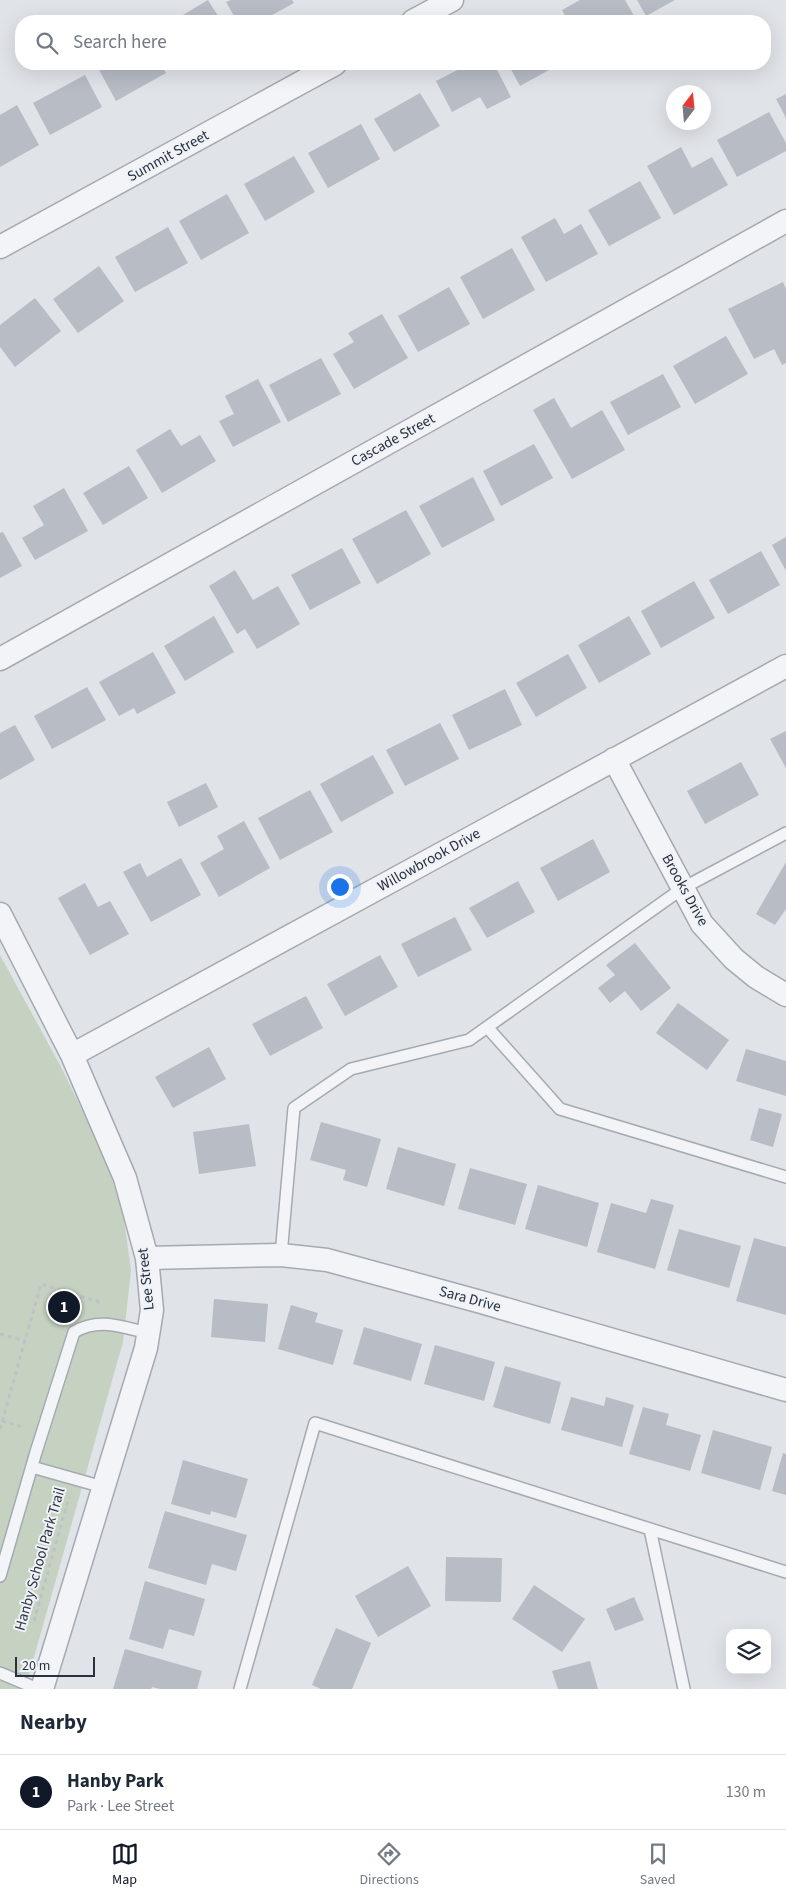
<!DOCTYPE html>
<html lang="en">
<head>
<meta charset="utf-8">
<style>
	:root { --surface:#fff; --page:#f2f2f3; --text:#1f2937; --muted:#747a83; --line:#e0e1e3; --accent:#111827 }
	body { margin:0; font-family:"Source Sans 3",sans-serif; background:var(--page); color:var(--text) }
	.controls { position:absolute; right:15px; bottom:15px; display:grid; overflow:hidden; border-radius:10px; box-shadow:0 5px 20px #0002 }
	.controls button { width:45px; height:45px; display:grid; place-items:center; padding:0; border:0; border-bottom:1px solid var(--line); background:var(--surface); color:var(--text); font:25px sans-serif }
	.compass { position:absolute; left:666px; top:85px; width:45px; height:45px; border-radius:50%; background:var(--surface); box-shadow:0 5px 20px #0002; rotate:16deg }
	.scale { position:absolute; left:15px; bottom:12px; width:80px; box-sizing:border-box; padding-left:5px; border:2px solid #29303f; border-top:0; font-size:14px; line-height:18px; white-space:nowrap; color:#29303f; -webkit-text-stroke:4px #eff2f6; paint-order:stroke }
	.you { position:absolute; left:339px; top:886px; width:18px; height:18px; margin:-12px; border:4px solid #fff; border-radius:50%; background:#1a73e8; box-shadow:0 0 0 8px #1a73e833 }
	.badge { display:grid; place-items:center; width:32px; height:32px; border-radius:50%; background:var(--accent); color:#fff; font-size:16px; font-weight:700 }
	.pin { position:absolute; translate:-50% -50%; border:2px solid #fff; box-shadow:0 1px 5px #0006 }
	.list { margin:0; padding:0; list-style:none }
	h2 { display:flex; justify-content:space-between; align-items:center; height:65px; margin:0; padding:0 20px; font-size:21px }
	h2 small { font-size:16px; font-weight:400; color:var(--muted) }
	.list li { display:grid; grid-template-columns:32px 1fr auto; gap:15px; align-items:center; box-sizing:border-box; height:75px; padding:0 20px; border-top:1px solid var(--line) }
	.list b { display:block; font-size:19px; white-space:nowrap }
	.list p { margin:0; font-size:16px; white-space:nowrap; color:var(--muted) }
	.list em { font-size:16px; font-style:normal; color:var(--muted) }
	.icon { flex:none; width:28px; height:28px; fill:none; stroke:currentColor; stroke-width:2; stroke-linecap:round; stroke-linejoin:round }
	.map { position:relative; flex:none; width:786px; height:1689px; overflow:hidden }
	.search { position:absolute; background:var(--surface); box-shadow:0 5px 20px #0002; left:15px; right:15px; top:15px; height:55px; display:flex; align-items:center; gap:12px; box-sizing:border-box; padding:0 18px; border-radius:20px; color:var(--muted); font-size:19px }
	.sheet { height:140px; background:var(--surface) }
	nav { display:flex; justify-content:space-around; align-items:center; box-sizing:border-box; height:70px; border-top:1px solid var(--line); background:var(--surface); font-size:14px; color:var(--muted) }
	nav a { display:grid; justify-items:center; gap:2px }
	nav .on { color:var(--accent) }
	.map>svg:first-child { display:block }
	.green { fill:#c5d2c1 }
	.building { fill:#b7bcc5 }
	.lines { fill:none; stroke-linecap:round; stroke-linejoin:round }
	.service-casing { stroke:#a5aab2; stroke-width:14 }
	.minor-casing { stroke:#a5aab2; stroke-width:25 }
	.path { stroke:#bec1c7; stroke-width:3; stroke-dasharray:4 4; stroke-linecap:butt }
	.service { stroke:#f2f4f7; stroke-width:11 }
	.minor { stroke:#f2f4f7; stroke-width:22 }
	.labels { text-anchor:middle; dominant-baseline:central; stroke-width:4; stroke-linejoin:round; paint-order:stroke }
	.street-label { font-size:15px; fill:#29303f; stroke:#eff2f6 }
</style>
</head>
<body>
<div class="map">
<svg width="786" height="1689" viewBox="0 0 786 1689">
	<rect width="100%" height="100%" fill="#e0e3e8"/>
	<path class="green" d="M0 955 61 1067 103 1153 123 1212 131 1271 123 1342 25 1689H0Z"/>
	<path class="building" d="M208 0 221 21H173Z
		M231 0H292L294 3 261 21H237L226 2Z
		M580 0H625L637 21H568L562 10Z
		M637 0H675L646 16Z
		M105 64H161L166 73 116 101 98 68Z
		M469 64H494L511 97 487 109 480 97 452 112 436 81Z
		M508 64H560L520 86Z
		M85 75 102 107 50 135 33 103Z
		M420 93 440 126 394 152 374 119Z
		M786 94V118L776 99Z
		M17 105 39 145 0 167V115Z
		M769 112 786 143V151L737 177 717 140Z
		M361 124 380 159 328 188 308 153Z
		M681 147 692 168 712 157 728 185 674 215 647 166Z
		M294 156 315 192 265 221 244 184Z
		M640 181 661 218 609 246 588 210Z
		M227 194 249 233 201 260 179 221Z
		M555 218 564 234 581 224 598 254 546 282 521 237Z
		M168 227 188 263 135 292 115 257Z
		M512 248 535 290 483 319 460 277Z
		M99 266 124 301 78 333 53 299Z
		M783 282 786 289V363L782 365 774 349 754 359 728 309Z
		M449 287 470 324 418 352 398 316Z
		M35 298 61 331 15 367 0 347V325Z
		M382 314 408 358 354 389 333 354 354 342 348 333Z
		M726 336 748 374 695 404 673 366Z
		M321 358 341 394 288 422 269 385Z
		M663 374 681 407 628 435 610 402Z
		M258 379 281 422 233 447 219 421 234 414 225 396Z
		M554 398 571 428 602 410 625 450 572 479 533 410Z
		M170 429 181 446 200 435 216 461 162 493 136 450Z
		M534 444 553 478 501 506 483 471Z
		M129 466 148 498 103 525 83 493Z
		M473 477 495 520 442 548 419 506Z
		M64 488 88 531 35 560 22 538 44 525 33 506Z
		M406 510 431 554 377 584 352 539Z
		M3 532 22 566 0 578V533Z
		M786 537V571L772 545Z
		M342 548 361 583 310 610 291 575Z
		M761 551 780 585 728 614 709 580Z
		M235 570 253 600 278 586 300 624 257 649 245 629 237 634 209 586Z
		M694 581 715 618 661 648 641 611Z
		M214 616 234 652 185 681 164 646Z
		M629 616 651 654 599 683 578 645Z
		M153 652 176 693 137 714 134 708 119 716 99 682Z
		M568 654 587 688 536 717 516 683Z
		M87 687 106 720 52 749 34 716Z
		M505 689 522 725 469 750 452 715Z
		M440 723 459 759 405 786 386 750Z
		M15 725 35 760 0 780V733Z
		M786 731V768L770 739Z
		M373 755 394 793 341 822 320 784Z
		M741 762 759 795 705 824 687 791Z
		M206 783 218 807 179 827 167 802Z
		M310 790 333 832 280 860 258 818Z
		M244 821 270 868 219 897 200 863 224 849 217 836Z
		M593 839 610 872 558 901 540 868Z
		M181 858 201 895 151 922 123 872 140 863 147 877Z
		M786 862V909L775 925 756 914Z
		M518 881 535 912 487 938 469 908Z
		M85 883 98 907 110 901 129 934 90 955 58 898Z
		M455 917 472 950 418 977 401 944Z
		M635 943 671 988 641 1011 625 991 610 1003 598 988 615 975 606 965Z
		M380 955 398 987 345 1016 327 984Z
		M306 996 323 1028 270 1056 252 1024Z
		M678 1003 729 1040 707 1070 656 1033Z
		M209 1047 226 1079 173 1108 155 1077Z
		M746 1049 786 1061V1096L736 1081Z
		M759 1108 782 1114 773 1147 750 1140Z
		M321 1122 381 1139 367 1187 343 1180 346 1170 310 1160Z
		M249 1124 256 1166 199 1174 193 1132Z
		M398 1147 456 1164 444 1206 386 1189Z
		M470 1168 527 1184 515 1225 458 1209Z
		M538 1185 599 1203 587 1247 525 1229Z
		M651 1199 674 1205 655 1269 597 1252 611 1203 646 1213Z
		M679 1229 741 1246 729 1288 667 1270Z
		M754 1238 786 1247V1315L736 1301Z
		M214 1299 268 1304 265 1342 211 1337Z
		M291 1305 318 1313 315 1322 343 1330 333 1365 278 1349Z
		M364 1327 422 1344 411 1381 353 1364Z
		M435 1345 495 1362 484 1401 424 1384Z
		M505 1366 561 1382 550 1424 493 1407Z
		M571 1397 604 1406 606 1397 634 1405 622 1447 561 1430Z
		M643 1407 669 1414 666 1425 701 1435 690 1471 629 1454Z
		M713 1430 772 1447 760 1490 701 1473Z
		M783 1453 786 1454V1495L772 1491Z
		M183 1460 248 1479 236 1518 211 1511 210 1515 171 1504Z
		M165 1511 247 1535 236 1571 212 1564 206 1585 148 1568Z
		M446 1557 502 1558 501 1602 445 1601Z
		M408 1566 431 1606 378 1637 355 1596Z
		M145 1581 205 1599 194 1636 169 1629 163 1649 129 1639Z
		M534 1585 585 1619 562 1652 512 1619Z
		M634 1597 644 1620 615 1631 606 1609Z
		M336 1628 371 1643 352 1689H321L312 1685Z
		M125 1649 202 1671 197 1689H160L152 1687 151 1689H113Z
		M590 1661 598 1689H558L552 1671Z"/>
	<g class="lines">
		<g class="service-casing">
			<path id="service" d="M487 1027 560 1109 786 1177
				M281 1255 294 1108 351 1069 469 1040 683 888 786 833
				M32 1467 103 1487
				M650 1529 684 1689
				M0 1576 36 1452 74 1332C99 1317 122 1327 148 1333
				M0 1673 38 1689
				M240 1689 315 1423 786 1572"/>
		</g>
		<g class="minor-casing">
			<path id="minor" d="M413 21 452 0
				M0 247 335 64
				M0 659 786 221
				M614 759 702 924 734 959 756 977 786 995
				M0 914 72 1055 125 1178 147 1258 152 1310 146 1348 42 1689
				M72 1055 786 666
				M147 1258 281 1255 327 1260 481 1302 786 1390"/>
		</g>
		<path class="path" d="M0 1334 25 1341
			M2 1421 23 1427
			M0 1429 41 1284 103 1303
			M34 1621 69 1497"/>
		<use href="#service" class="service"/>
		<use href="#minor" class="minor"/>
	</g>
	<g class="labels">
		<g class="street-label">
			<text transform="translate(168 156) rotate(-29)">Summit Street</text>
			<text transform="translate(393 440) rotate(-29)">Cascade Street</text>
			<text transform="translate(429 860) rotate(-29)">Willowbrook Drive</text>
			<text transform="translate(685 890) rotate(61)">Brooks Drive</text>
			<text transform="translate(146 1279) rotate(-96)">Lee Street</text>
			<text transform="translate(470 1299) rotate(15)">Sara Drive</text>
			<text transform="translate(40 1559) rotate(-74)">Hanby School Park Trail</text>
		</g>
	</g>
</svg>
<div class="controls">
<button><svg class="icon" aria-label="layers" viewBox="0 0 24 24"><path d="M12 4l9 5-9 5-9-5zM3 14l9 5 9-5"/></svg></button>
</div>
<svg class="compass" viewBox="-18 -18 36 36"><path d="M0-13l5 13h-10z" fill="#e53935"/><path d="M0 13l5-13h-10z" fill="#747a83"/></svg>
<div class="scale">20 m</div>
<div class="you"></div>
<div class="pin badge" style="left:64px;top:1307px">1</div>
<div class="search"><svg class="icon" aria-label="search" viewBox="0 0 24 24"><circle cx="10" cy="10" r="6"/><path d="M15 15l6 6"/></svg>Search here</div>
</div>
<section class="sheet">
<h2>Nearby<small></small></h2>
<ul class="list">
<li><span class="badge">1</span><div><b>Hanby Park</b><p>Park · Lee Street</p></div><em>130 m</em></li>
</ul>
</section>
<nav>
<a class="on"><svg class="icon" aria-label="map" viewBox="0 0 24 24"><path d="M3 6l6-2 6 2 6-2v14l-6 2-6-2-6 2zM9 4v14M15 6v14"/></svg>Map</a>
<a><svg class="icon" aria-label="directions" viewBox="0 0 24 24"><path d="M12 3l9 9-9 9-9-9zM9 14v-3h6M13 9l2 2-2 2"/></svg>Directions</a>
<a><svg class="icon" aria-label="saved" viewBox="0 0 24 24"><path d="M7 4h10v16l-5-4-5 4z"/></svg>Saved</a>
</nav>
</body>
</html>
